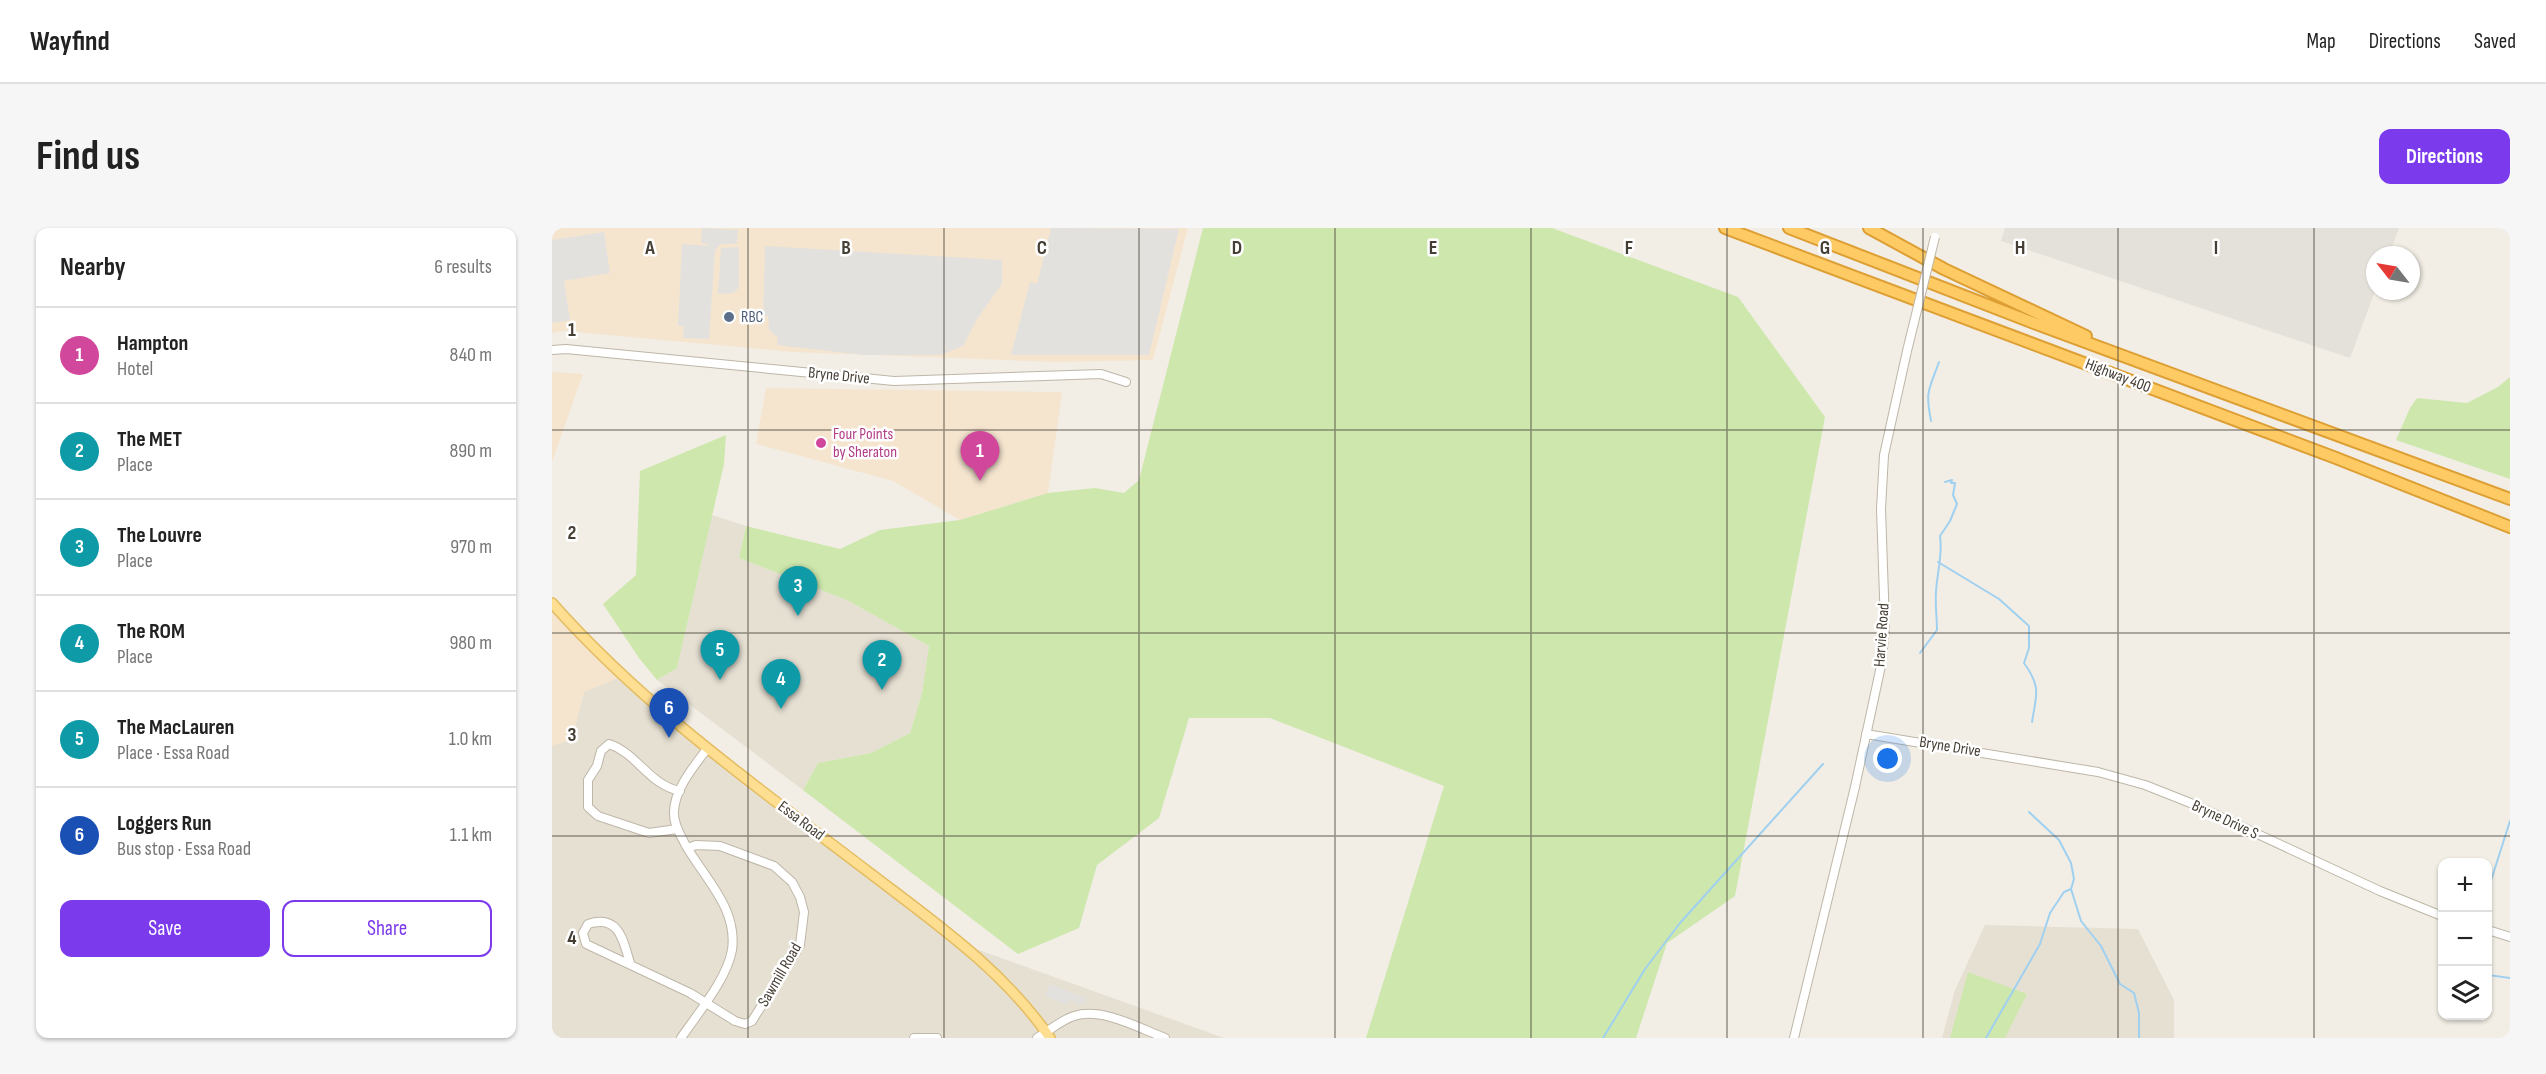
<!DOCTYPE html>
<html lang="en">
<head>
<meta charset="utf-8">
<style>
	:root { --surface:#fff; --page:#f6f6f6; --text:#222; --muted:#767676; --line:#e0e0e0; --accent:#7c3aed }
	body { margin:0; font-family:"Sofia Sans Condensed",sans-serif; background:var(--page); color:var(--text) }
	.controls { position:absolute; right:18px; bottom:18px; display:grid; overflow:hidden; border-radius:12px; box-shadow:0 2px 4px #0004 }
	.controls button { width:54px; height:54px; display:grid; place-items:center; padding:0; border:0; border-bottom:2px solid var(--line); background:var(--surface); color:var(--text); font:30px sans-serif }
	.compass { position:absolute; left:1814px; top:18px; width:54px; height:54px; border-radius:50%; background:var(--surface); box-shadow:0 2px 4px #0004; rotate:301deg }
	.you { position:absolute; left:1336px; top:531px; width:21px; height:21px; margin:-15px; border:4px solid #fff; border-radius:50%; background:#1a73e8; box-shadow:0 0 0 9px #1a73e833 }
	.badge { display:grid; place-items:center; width:39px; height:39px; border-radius:50%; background:var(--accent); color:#fff; font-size:20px; font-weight:700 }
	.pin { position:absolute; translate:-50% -50px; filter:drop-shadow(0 2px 3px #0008) }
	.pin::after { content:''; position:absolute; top:32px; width:21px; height:18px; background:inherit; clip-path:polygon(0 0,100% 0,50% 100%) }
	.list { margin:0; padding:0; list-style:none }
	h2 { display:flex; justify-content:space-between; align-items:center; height:78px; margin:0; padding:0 24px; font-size:26px }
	h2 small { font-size:20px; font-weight:400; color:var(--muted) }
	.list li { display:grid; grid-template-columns:39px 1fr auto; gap:18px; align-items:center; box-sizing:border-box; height:96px; padding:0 24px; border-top:2px solid var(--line) }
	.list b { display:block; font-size:22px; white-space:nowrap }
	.list p { margin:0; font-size:20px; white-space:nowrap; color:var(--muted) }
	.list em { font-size:20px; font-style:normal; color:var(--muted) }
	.actions { display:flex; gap:12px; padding:18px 24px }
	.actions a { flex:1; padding:14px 0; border:2px solid var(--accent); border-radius:12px; text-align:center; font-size:21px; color:var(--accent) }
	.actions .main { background:var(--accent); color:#fff }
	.icon { flex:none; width:33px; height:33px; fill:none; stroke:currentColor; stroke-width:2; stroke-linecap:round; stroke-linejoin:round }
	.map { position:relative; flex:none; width:1958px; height:810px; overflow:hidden; border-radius:12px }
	header { display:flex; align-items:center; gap:36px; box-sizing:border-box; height:84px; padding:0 30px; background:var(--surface); border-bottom:2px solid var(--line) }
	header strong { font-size:28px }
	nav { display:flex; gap:33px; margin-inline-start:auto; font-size:21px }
	.intro { display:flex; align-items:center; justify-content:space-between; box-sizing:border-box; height:144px; padding:0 36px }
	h1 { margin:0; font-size:42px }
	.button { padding:15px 27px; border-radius:12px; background:var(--accent); color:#fff; font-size:21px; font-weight:700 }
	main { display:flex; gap:36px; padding:0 36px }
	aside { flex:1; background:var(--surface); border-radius:12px; box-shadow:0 2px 4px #0004 }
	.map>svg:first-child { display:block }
	.residential { fill:#e6e0d3 }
	.commercial { fill:#f5e5cf }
	.industrial { fill:#e4e0da }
	.green { fill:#cde7ad }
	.parking { fill:#e3e1dd }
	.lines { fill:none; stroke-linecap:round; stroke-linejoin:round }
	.stream { stroke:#a0d0f0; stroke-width:2 }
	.minor-casing { stroke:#beb6a7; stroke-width:10 }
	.major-casing { stroke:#e4bc62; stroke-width:12 }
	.highway-casing { stroke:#dd9f34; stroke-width:14 }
	.minor { stroke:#fff; stroke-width:8 }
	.major { stroke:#fedf92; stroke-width:9 }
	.highway { stroke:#feca64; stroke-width:10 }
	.minor-bridge-casing { stroke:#beb6a7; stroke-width:10; stroke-linecap:butt }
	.minor-bridge { stroke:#fff; stroke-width:8 }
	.grid { fill:none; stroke:#453e34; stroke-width:1.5; stroke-opacity:0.55 }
	.service-dot { fill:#5c6f8a; stroke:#fff; stroke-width:2 }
	.hotel-dot { fill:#d1479c; stroke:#fff; stroke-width:2 }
	.labels { text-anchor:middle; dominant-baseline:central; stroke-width:5; stroke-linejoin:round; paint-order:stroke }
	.service-label { font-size:16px; fill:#4e5e75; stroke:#fff; text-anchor:start }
	.street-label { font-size:16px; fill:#453e34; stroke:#fff }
	.hotel-label { font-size:16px; fill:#b23c85; stroke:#fff; text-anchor:start }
	.grid-label { font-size:20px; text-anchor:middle; font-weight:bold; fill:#453e34; stroke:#fff; stroke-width:5; stroke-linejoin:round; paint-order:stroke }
</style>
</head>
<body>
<header>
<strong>Wayfind</strong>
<nav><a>Map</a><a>Directions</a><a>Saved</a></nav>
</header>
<div class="intro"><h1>Find us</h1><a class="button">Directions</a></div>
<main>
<aside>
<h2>Nearby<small>6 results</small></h2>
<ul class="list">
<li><span class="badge" style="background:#d1479c">1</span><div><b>Hampton</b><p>Hotel</p></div><em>840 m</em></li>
<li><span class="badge" style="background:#0f9aa8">2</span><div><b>The MET</b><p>Place</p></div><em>890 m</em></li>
<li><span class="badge" style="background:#0f9aa8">3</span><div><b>The Louvre</b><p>Place</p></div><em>970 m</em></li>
<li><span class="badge" style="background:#0f9aa8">4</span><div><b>The ROM</b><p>Place</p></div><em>980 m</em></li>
<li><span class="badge" style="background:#0f9aa8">5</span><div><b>The MacLauren</b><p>Place · Essa Road</p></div><em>1.0 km</em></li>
<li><span class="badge" style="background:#1a4fb4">6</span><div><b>Loggers Run</b><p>Bus stop · Essa Road</p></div><em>1.1 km</em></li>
</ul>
<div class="actions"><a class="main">Save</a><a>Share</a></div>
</aside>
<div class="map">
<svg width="1958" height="810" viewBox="0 0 1958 810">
	<rect width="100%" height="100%" fill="#f2eee5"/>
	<path class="residential" d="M160 287 194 298 187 330 295 372 377 418 370 465 358 505 319 525 266 535 251 562 105 452 125 440Z
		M0 375 103 478 410 716 672 810H0Z
		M1433 697 1586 701 1622 772V810H1390L1403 762Z"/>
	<path class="commercial" d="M0 0H636L601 132 503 134 241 124 12 103 0 105Z
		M0 144 31 146 0 234Z
		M214 160 510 164 496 265 408 292 341 253 204 216Z
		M0 375 71 448 32 464 20 511 0 518Z"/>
	<path class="industrial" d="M1453 0H1847L1837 27H1823V63L1798 130 1449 13Z"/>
	<path class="green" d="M651 0H1000L1186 69 1273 189 1183 668 1115 715 1084 810H814L892 558 718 490H637L607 590 545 637 527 700 466 726 251 562 266 535 319 525 358 505 370 465 377 418 295 372 187 330 194 298 288 321 328 302 408 292 496 265 543 260 572 265 587 252Z
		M1958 149V251L1844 212 1858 180 1865 170 1915 175 1946 159Z
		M174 207 172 236 125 440 105 452 87 430 51 376 84 347 88 243Z
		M1416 744 1475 766 1453 810H1398Z"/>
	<path class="parking" d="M150 0 186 2 185 16H169L163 22 157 111 131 110 132 98H126L130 16 156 18V16L149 15Z
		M499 0 627 1 597 127H459L478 54 485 56Z
		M52 4 58 45 12 53 18 92 0 95V12Z
		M213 18 450 32V56L425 91 411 118 389 127H312L225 117 226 110 217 102 216 88H211Z
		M187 19V59L182 65 166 66 169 20Z
		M498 756 534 770 535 773 527 777 518 771 515 777 493 768Z"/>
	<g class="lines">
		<path class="stream" d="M1379 193C1373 162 1377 162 1387 134
			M1386 334 1447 371 1477 398V420L1472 435C1490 460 1484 467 1480 494
			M1368 425 1385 402C1385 390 1383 377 1384 364 1385 344 1391 327 1388 308L1398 293 1405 276 1401 267 1403 255H1399L1400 252 1393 254
			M1477 584 1507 612 1519 635 1522 651 1519 661 1529 693 1549 718 1568 756 1582 765 1587 785V810
			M1936 662 1958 593
			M1936 747 1958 750
			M1051 810 1093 741 1128 695 1271 536
			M1434 810 1488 716 1498 685 1512 664 1519 661"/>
		<g class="minor-casing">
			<path id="minor" d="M0 122 14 121 342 153 549 146 574 154
				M1314 506 1546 544 1593 557 1641 576 1828 663 1890 688
				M125 601 97 605 46 588 36 579V552L45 538 49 523 57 516C85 525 97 557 128 563
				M1936 702 1958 709
				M78 735C71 712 67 686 36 696L31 705 34 716 138 765 183 793 193 796 200 793 248 717 252 684 248 669 240 654 222 638 168 618 144 617 136 620
				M129 810C146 785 175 751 180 722 186 680 152 650 133 616 128 606 122 597 122 586 121 563 142 538 155 521
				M362 810H385
				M485 810C497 803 509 792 522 788 550 779 587 800 613 810
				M1242 810 1303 559 1330 433 1333 397 1329 281 1332 227 1355 123"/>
		</g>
		<g class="major-casing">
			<path id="major" d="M0 375C92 479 205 559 314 642 379 692 451 741 498 810"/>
		</g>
		<g class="highway-casing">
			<path id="highway" d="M1173 0 1784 230 1958 299
				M1237 0 1482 95 1958 271
				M1317 0 1392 41 1534 108"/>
		</g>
		<use href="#minor" class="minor"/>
		<use href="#major" class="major"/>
		<use href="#highway" class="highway"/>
		<g class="minor-bridge-casing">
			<path id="minor-bridge" d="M1355 123 1383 9"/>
		</g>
		<use href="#minor-bridge" class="minor-bridge"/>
	</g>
	<path class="grid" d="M196 0V810M392 0V810M587 0V810M783 0V810M979 0V810M1175 0V810M1371 0V810M1566 0V810M1762 0V810M0 202H1958M0 405H1958M0 608H1958"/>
	<circle class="service-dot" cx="177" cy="89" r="6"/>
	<circle class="hotel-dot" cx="269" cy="215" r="6"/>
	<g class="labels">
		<g class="service-label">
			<text x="189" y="89">RBC</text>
		</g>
		<g class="street-label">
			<text transform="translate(287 148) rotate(6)">Bryne Drive</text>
			<text transform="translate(1566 148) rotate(21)">Highway 400</text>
			<text transform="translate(1330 407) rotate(-86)">Harvie Road</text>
			<text transform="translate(1398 519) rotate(9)">Bryne Drive</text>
			<text transform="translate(1673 592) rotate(25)">Bryne Drive S</text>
			<text transform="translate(249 593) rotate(37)">Essa Road</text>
			<text transform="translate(228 747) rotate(-60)">Sawmill Road</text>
		</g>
		<g class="hotel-label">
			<text x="281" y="206">Four Points<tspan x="281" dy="18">by Sheraton</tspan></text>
		</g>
	</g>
	<g class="grid-label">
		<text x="98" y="26">A</text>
		<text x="294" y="26">B</text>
		<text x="490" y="26">C</text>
		<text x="685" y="26">D</text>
		<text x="881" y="26">E</text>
		<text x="1077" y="26">F</text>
		<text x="1273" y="26">G</text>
		<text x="1468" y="26">H</text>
		<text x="1664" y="26">I</text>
		<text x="20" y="108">1</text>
		<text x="20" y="311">2</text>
		<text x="20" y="513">3</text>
		<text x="20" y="716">4</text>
	</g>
</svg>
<div class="controls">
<button>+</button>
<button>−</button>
<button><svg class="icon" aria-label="layers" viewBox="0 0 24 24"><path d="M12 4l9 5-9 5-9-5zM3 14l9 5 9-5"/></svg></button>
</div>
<svg class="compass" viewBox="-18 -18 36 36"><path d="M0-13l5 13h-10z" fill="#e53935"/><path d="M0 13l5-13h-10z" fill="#767676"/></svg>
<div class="you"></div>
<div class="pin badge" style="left:428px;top:253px;background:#d1479c">1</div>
<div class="pin badge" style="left:330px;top:462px;background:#0f9aa8">2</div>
<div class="pin badge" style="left:246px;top:388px;background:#0f9aa8">3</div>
<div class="pin badge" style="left:229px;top:481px;background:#0f9aa8">4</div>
<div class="pin badge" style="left:168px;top:452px;background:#0f9aa8">5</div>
<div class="pin badge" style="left:117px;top:510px;background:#1a4fb4">6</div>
</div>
</main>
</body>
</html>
